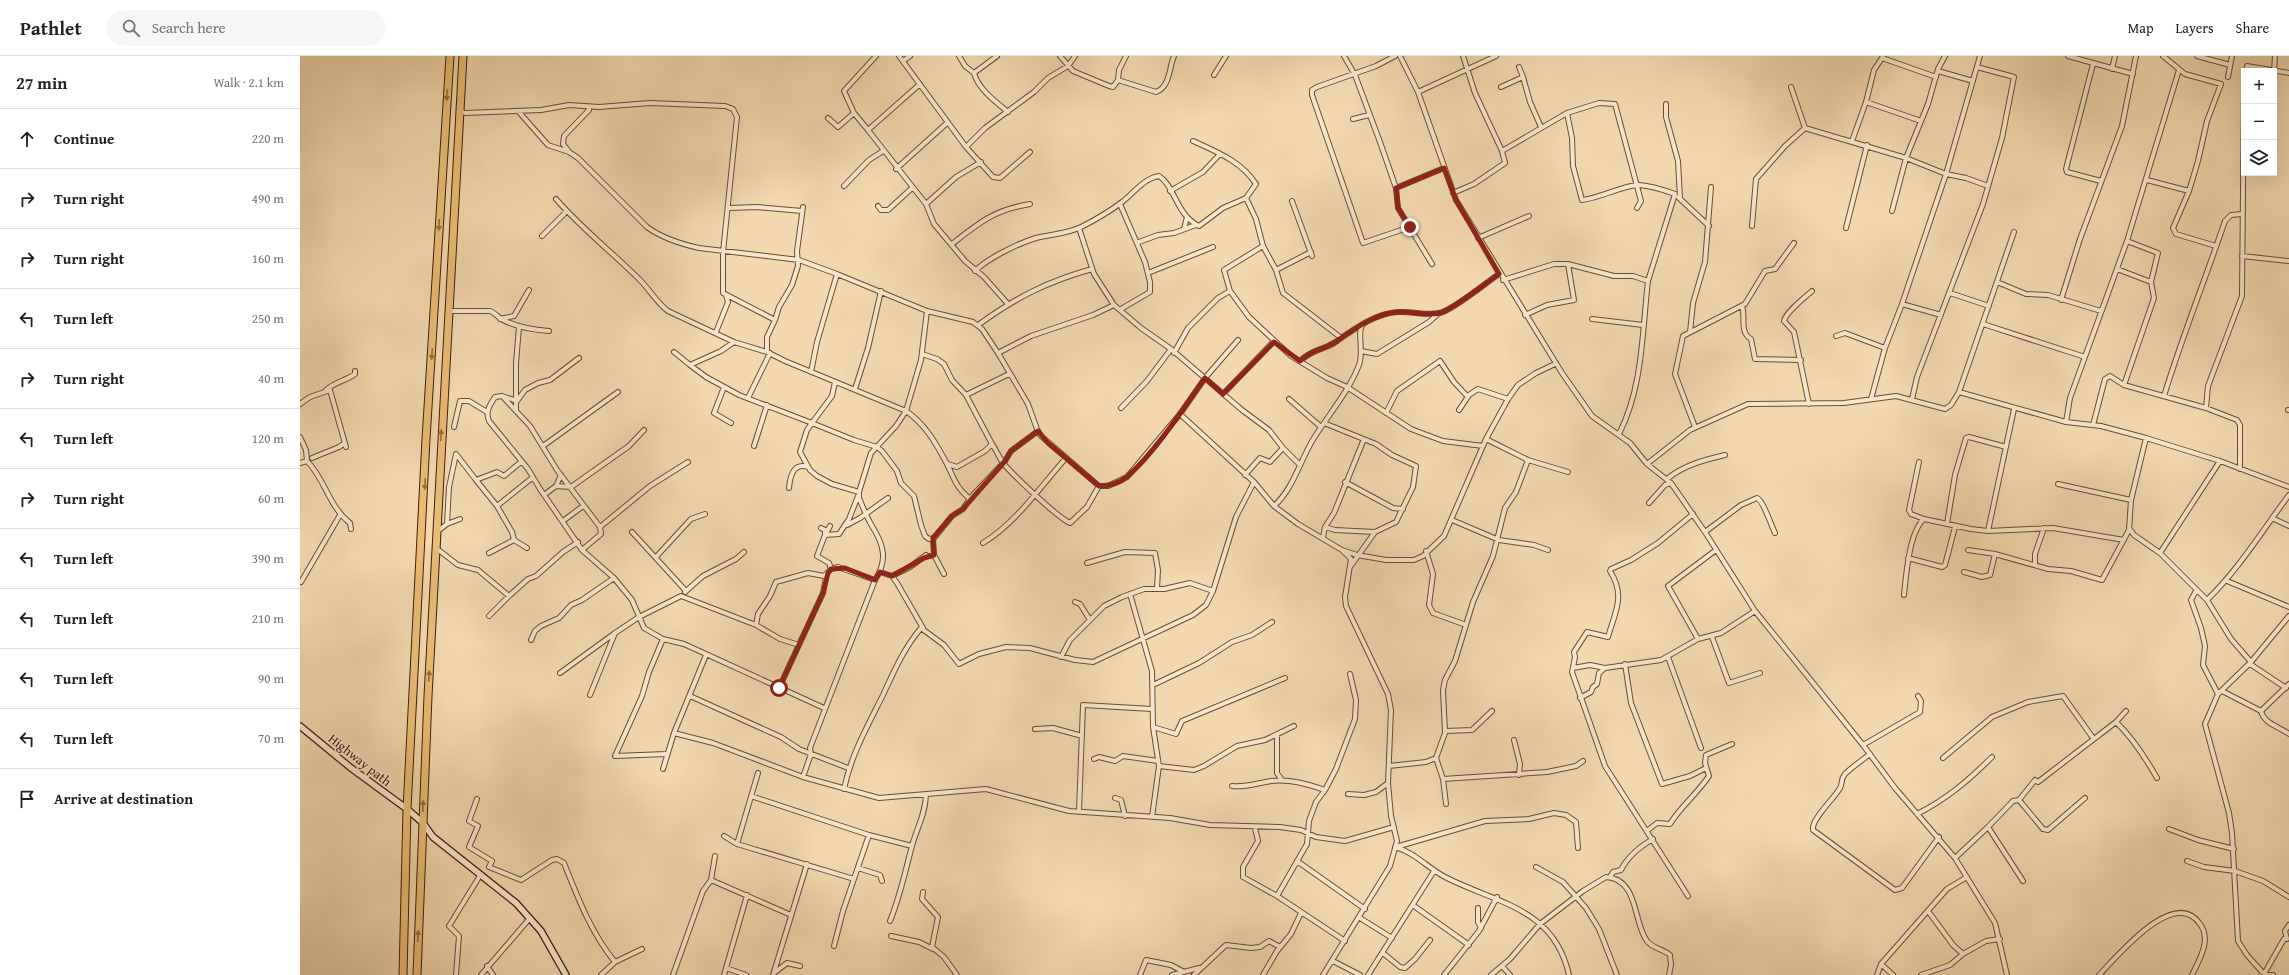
<!DOCTYPE html>
<html lang="en">
<head>
<meta charset="utf-8">
<style>
	:root { --surface:#fff; --page:#f6f6f6; --text:#202124; --muted:#757577; --line:#e0e0e0 }
	body { margin:0; font-family:"Gentium Book Plus",serif; background:var(--page); color:var(--text) }
	.controls { position:absolute; right:12px; top:12px; display:grid; overflow:hidden; border-radius:0px; box-shadow:0 4px 16px #0002 }
	.controls button { width:36px; height:36px; display:grid; place-items:center; padding:0; border:0; border-bottom:1px solid var(--line); background:var(--surface); color:var(--text); font:20px sans-serif }
	.stop { position:absolute; width:12px; height:12px; margin:-9px; border:3px solid #8f2418; border-radius:50%; background:#fff }
	.stop.end { background:#8f2418; border-color:#fff; box-shadow:0 1px 4px #0008 }
	.list { margin:0; padding:0; list-style:none }
	h2 { display:flex; justify-content:space-between; align-items:center; height:52px; margin:0; padding:0 16px; font-size:17px }
	h2 small { font-size:13px; font-weight:400; color:var(--muted) }
	.list li { display:grid; grid-template-columns:26px 1fr auto; gap:12px; align-items:center; box-sizing:border-box; height:60px; padding:0 16px; border-top:1px solid var(--line) }
	.list b { display:block; font-size:15px; white-space:nowrap }
	.list em { font-size:13px; font-style:normal; color:var(--muted) }
	.icon { flex:none; width:22px; height:22px; fill:none; stroke:currentColor; stroke-width:2; stroke-linecap:round; stroke-linejoin:round }
	.map { position:relative; flex:none; width:1989px; height:919px; overflow:hidden }
	header { display:flex; align-items:center; gap:24px; box-sizing:border-box; height:56px; padding:0 20px; background:var(--surface); border-bottom:1px solid var(--line) }
	header strong { font-size:19px }
	nav { display:flex; gap:22px; margin-inline-start:auto; font-size:14px }
	.search { width:280px; height:36px; background:var(--page); display:flex; align-items:center; gap:10px; box-sizing:border-box; padding:0 14px; border-radius:22px; color:var(--muted); font-size:15px }
	main { display:flex }
	aside { flex:1; background:var(--surface) }
	.map>svg:first-child { display:block }
	.lines { fill:none; stroke-linecap:round; stroke-linejoin:round }
	.street-casing { stroke:#694e32; stroke-width:6 }
	.secondary-casing { stroke:#3b2008; stroke-width:8 }
	.highway-casing { stroke:#3b2008; stroke-width:9 }
	.street { stroke:#f7e6cb; stroke-width:4 }
	.secondary { stroke:#f7e6cb; stroke-width:5.5 }
	.highway { stroke:#eabc78; stroke-width:7 }
	.oneway { fill:#926e40 }
	.route { stroke:#8f2418; stroke-width:5 }
	.labels { text-anchor:middle; dominant-baseline:central; stroke-width:3; stroke-linejoin:round; paint-order:stroke }
	.street-label { font-size:13px; fill:#3b2008; stroke:#f7e6cb }
</style>
</head>
<body>
<header>
<strong>Pathlet</strong>
<div class="search"><svg class="icon" aria-label="search" viewBox="0 0 24 24"><circle cx="10" cy="10" r="6"/><path d="M15 15l6 6"/></svg>Search here</div>
<nav><a>Map</a><a>Layers</a><a>Share</a></nav>
</header>
<main>
<aside>
<h2>27 min<small>Walk · 2.1 km</small></h2>
<ul class="list">
<li><svg class="icon" aria-label="ahead" viewBox="0 0 24 24"><path d="M12 20V5M6 11l6-6 6 6"/></svg><div><b>Continue</b></div><em>220 m</em></li>
<li><svg class="icon" aria-label="right" viewBox="0 0 24 24"><path d="M7 20v-9h11M14 6l5 5-5 5"/></svg><div><b>Turn right</b></div><em>490 m</em></li>
<li><svg class="icon" aria-label="right" viewBox="0 0 24 24"><path d="M7 20v-9h11M14 6l5 5-5 5"/></svg><div><b>Turn right</b></div><em>160 m</em></li>
<li><svg class="icon" aria-label="left" viewBox="0 0 24 24"><path d="M17 20v-9H6M10 6l-5 5 5 5"/></svg><div><b>Turn left</b></div><em>250 m</em></li>
<li><svg class="icon" aria-label="right" viewBox="0 0 24 24"><path d="M7 20v-9h11M14 6l5 5-5 5"/></svg><div><b>Turn right</b></div><em>40 m</em></li>
<li><svg class="icon" aria-label="left" viewBox="0 0 24 24"><path d="M17 20v-9H6M10 6l-5 5 5 5"/></svg><div><b>Turn left</b></div><em>120 m</em></li>
<li><svg class="icon" aria-label="right" viewBox="0 0 24 24"><path d="M7 20v-9h11M14 6l5 5-5 5"/></svg><div><b>Turn right</b></div><em>60 m</em></li>
<li><svg class="icon" aria-label="left" viewBox="0 0 24 24"><path d="M17 20v-9H6M10 6l-5 5 5 5"/></svg><div><b>Turn left</b></div><em>390 m</em></li>
<li><svg class="icon" aria-label="left" viewBox="0 0 24 24"><path d="M17 20v-9H6M10 6l-5 5 5 5"/></svg><div><b>Turn left</b></div><em>210 m</em></li>
<li><svg class="icon" aria-label="left" viewBox="0 0 24 24"><path d="M17 20v-9H6M10 6l-5 5 5 5"/></svg><div><b>Turn left</b></div><em>90 m</em></li>
<li><svg class="icon" aria-label="left" viewBox="0 0 24 24"><path d="M17 20v-9H6M10 6l-5 5 5 5"/></svg><div><b>Turn left</b></div><em>70 m</em></li>
<li><svg class="icon" aria-label="arrive" viewBox="0 0 24 24"><path d="M6 21V4h12l-3 4 3 4H6"/></svg><div><b>Arrive at destination</b></div></li>
</ul>
</aside>
<div class="map">
<svg width="1989" height="919" viewBox="0 0 1989 919">
	<rect width="100%" height="100%" fill="#f3d8af"/>
	<filter id="stains"><feTurbulence type="fractalNoise" baseFrequency=".005" numOctaves="4"/><feColorMatrix values="0 0 0 0 .2 0 0 0 0 .09 0 0 0 0 .02 0 0 0 .5 -.17"/></filter>
	<radialGradient id="worn" r=".72"><stop offset=".6" stop-color="#630" stop-opacity="0"/><stop offset="1" stop-color="#630" stop-opacity=".3"/></radialGradient>
	<g class="lines">
		<g class="street-casing">
			<path id="street" d="M576 0 544 35 554 57 568 74 620 28
				M599 0 666 91
				M659 0 665 10 674 17
				M697 0 674 17C678 33 696 46 708 56
				M760 0 773 15 809 30 813 31 818 24 856 36C870 31 869 12 874 0
				M1044 0 1055 19 1080 86 1096 132 1098 152 1132 208
				M1095 0 1076 10 1017 31 1012 34V39L1063 187 1110 171
				M1100 0 1118 36 1156 144 1262 317 1292 360 1330 387 1347 408 1371 427 1405 476 1455 555 1563 689 1595 732 1655 802 1695 867 1707 919
				M1163 0 1175 37 1202 95
				M1583 0 1582 2 1636 21
				M1768 0 1833 18
				M1863 0 1885 18 1921 28 1907 65 1898 105 1889 135 1873 172 1876 178 1916 190
				M1897 0 1930 9
				M603 5 610 0
				M1793 8 1766 113 1767 116 1801 125
				M1219 11 1223 21
				M1812 13 1815 0
				M1638 15 1673 25
				M1946 15 1947 10 1989 17
				M1974 15 1975 0
				M914 19 926 0
				M1928 21 1932 0
				M818 24 819 14 826 0
				M1201 31 1223 21 1230 46 1241 71
				M1491 31 1505 72
				M1118 36 1196 0
				M1566 46 1574 14 1582 2
				M1366 48V61L1378 105 1380 142
				M160 55 165 57 241 54 269 49 299 51 350 47 425 50 433 53 437 61 423 196V237L475 264 467 281V296L485 305 606 355C625 368 636 387 647 408 655 424 655 430 670 443
				M218 55 248 89 269 96 278 102 347 171C362 182 381 188 399 192L499 204 537 218
				M1267 57 1299 47 1315 48 1341 145 1337 152
				M528 62 538 71 554 57
				M1053 63 1069 59
				M1505 72 1606 102 1646 118 1666 122 1688 130
				M568 74 626 148
				M893 85C917 96 941 105 956 128L946 142
				M1552 85 1566 46 1621 65
				M730 96 700 122 693 121 666 91 685 72 734 36 748 22 768 10 775 0
				M270 97 263 88 264 80 289 54V51
				M681 106 656 121 626 148 634 168 665 205 684 221 708 248
				M596 113 647 67
				M1847 124 1889 135
				M544 130 569 104 583 95
				M1096 132 1144 112
				M870 135 903 116 920 98
				M1153 137 1174 128 1205 107 1202 95 1267 57 1272 82 1273 110 1282 144C1300 142 1324 129 1339 129 1352 130 1364 134 1375 138L1348 225
				M1378 141 1409 170
				M256 143C281 172 312 196 340 224 350 234 357 247 368 255L434 286 467 296
				M992 145 1012 200
				M820 148 845 206 850 226V236L821 253
				M578 150 581 154H588L612 132
				M429 152 457 151 502 155
				M1592 155 1606 102 1628 48 1638 13 1645 0
				M1452 170 1456 123 1485 90 1505 72
				M779 172 794 218 814 249 841 272 871 293 942 354 969 374 983 392 1000 409
				M1546 172 1567 89
				M884 173 887 161
				M242 180 267 155
				M1178 182 1229 160
				M839 186 858 179 874 177 896 169
				M652 188C680 166 694 154 730 148
				M963 190 924 214 930 235 949 261 991 300 1027 322 1047 331 1111 373 1143 385 1183 390
				M1942 200 1989 205
				M1817 213 1851 226
				M976 214 1011 196
				M675 215C688 202 719 187 736 182 751 178 767 178 781 171 795 164 809 156 822 146 833 138 844 122 859 120 875 130 876 159 899 170L923 152 946 142 956 163 963 190 976 214 983 237 1040 281
				M848 217 913 191
				M1203 224 1254 208H1268L1314 220H1333L1348 225C1342 277 1343 331 1319 378
				M1697 226 1726 238 1748 239 1801 255
				M1650 237 1689 250
				M1761 244 1780 183 1822 70 1836 0
				M1602 248 1646 118 1680 0
				M1442 250C1446 262 1439 276 1451 283L1455 303 1501 304
				M153 255H190C196 257 197 261 203 264 217 271 233 274 249 275
				M1225 259 1247 249 1274 244 1268 208
				M200 263 214 260 229 234
				M1292 263 1343 269
				M475 264 479 251 492 229 498 210 497 195 503 151
				M1683 268 1785 301
				M678 269C717 241 746 226 792 213
				M416 276 428 246 426 239
				M1390 276 1393 247 1405 206 1411 131
				M1536 280 1545 277 1585 292
				M434 286 421 295 390 309 406 321 439 339 512 367 507 374 500 396 510 414 517 420 532 428 559 436
				M1061 295 1077 298 1129 266 1139 257
				M374 296 390 309
				M874 297 888 272 918 242 930 235
				M622 298 637 303 644 308 652 324 666 339
				M279 302 250 324 238 327 225 334 217 345 202 340 230 370 257 414 300 471 301 478 282 494
				M1000 305C1014 292 1025 294 1037 285 1054 273 1076 257 1098 256 1112 255 1126 260 1140 257 1153 254 1187 226 1199 218
				M511 316 517 286 537 218 627 255 673 266 682 273 698 297 731 280 793 259 814 249
				M535 326 532 340 512 367 554 384 577 391 582 395 597 415 601 427 614 440 621 469 625 480 629 483 634 482 652 460 663 453 671 441 705 405 711 395 738 375
				M1824 329 1854 242 1851 226 1858 197 1827 185
				M424 331 414 357 431 367
				M555 333 568 292 581 235
				M26 334C35 326 45 325 55 318V315
				M1659 336 1714 176
				M923 338 974 285
				M202 340 195 341C190 349 185 355 189 365L228 413 240 433 282 494 314 522 332 544 344 572 363 583 384 588 524 652
				M1864 340C1882 281 1905 224 1925 165L1931 159 1942 158
				M448 342 470 297
				M989 343 1021 371
				M1571 343 1585 292 1602 248 1641 259
				M1612 343 1617 321 1683 148 1702 82 1714 21 1677 11
				M0 348 10 341 30 334 46 391
				M1509 348 1494 276 1484 265C1486 256 1504 242 1512 235
				M821 352 847 325 871 293
				M1906 352 1908 330 1942 240 1944 30
				M216 354V307L219 271
				M1159 354 1169 339 1178 333 1208 343
				M1988 354H1989
				M1086 357 1097 335 1140 305 1154 326 1168 341
				M880 358 954 426 974 450 998 468 1042 494 1057 499 1086 504H1114L1123 500 1144 480 1186 383 1208 343 1218 329 1236 317 1255 308
				M1766 366 1770 342 1827 185 1879 14
				M1024 367 1076 388 1092 399 1116 410 1113 431 1096 466 1075 476 1050 511
				M1793 369 1805 323 1810 320 1824 329 1906 352 1937 364 1940 369V413
				M154 371 160 345H169L187 356
				M1395 371 1375 318 1383 280 1445 248 1465 215 1475 213 1494 187
				M0 381 6 394 7 405 0 407
				M1186 383 1228 404 1268 416
				M692 388C696 394 699 401 703 407 713 419 757 461 770 467L787 451 799 430 741 380 737 373 728 348 698 297
				M243 390 318 336
				M454 390 467 349
				M12 402 39 391 45 387
				M7 405C25 423 29 451 50 467L51 473
				M221 406 204 420 197 416 176 424 197 450 232 422
				M648 408 657 411 685 395 692 388 666 339 709 318
				M1347 408 1390 374 1448 348 1544 347 1596 340 1645 353 1651 349 1659 336 1766 366 1801 370 1846 382 1920 405 1989 431
				M945 419 960 402 970 406 983 392
				M1367 423C1384 409 1404 404 1425 399
				M1045 426 1093 452 1103 453
				M1758 428 1831 444
				M256 430 271 431 329 390 344 374
				M799 430H808L827 421 880 358 905 322 938 284
				M489 432C490 421 493 406 508 411
				M244 439 256 430 261 419
				M1349 447 1365 429 1371 427
				M197 450 212 476 214 484 227 492
				M974 450C994 432 1000 404 1014 382 1029 358 1049 335 1059 309 1064 296 1057 276 1062 270
				M1972 462 1989 470
				M1624 463 1671 473 1688 475 1753 472 1824 484
				M1152 464 1199 484 1234 489 1248 494
				M263 465 283 450
				M147 468 160 463
				M1647 468 1655 419 1666 382 1669 381 1706 391
				M547 469 560 462 588 442
				M300 471 350 430 388 406
				M1025 471 1035 474 1075 476
				M521 472 525 474V479L530 470
				M1829 472 1834 479 1860 497 1907 544 1931 583 1951 606
				M136 473 139 474 147 468 149 431 156 398 176 424
				M1688 475 1714 353
				M332 476 386 535
				M1405 476 1441 449 1457 442C1463 444 1471 469 1475 477
				M1023 481 1025 471 1034 457 1064 383
				M633 482 634 499
				M683 487C717 466 740 431 766 402
				M136 492 158 509 178 514 209 540 228 523 236 520 263 496 278 486
				M1668 494 1695 498 1748 513 1771 515 1802 524 1829 474 1831 444 1846 382
				M1126 495 1133 518 1129 549 1133 557 1166 569
				M189 497 214 484
				M1860 497 1920 405
				M356 501 391 463 405 458
				M624 501 634 499 644 518
				M1608 502 1642 511 1645 509 1655 471
				M787 507 825 496 855 497 858 514 857 532
				M1735 509V498L1744 472
				M531 513 529 507 517 500 525 479 539 478 549 463 558 440
				M580 516 592 520 597 527 623 572
				M1664 516 1682 521 1690 519 1695 498
				M592 520 610 511 626 499
				M1927 525 1989 551
				M1 526 40 459
				M1896 535 1891 544 1901 572 1905 590 1903 609 1918 638
				M385 536 403 520 436 503 444 496
				M830 538 852 615 853 671 859 710 852 761
				M1604 539C1606 520 1609 476 1624 463L1611 458 1609 454 1619 406
				M1907 544C1939 513 1962 475 1989 439
				M775 546 780 548 790 564
				M189 560 209 540
				M1989 560 1951 606 1918 638 1905 668 1929 757 1932 777 1938 885 1947 899 1964 918 1984 883H1987L1985 875 1989 869
				M456 569 480 583 499 589
				M1412 581 1429 627 1460 617
				M363 583 349 616 342 640 315 700 366 698
				M1398 583 1368 530 1416 494
				M231 584 235 575 241 570 259 562 271 549 282 544 314 522
				M761 601 770 584 804 550 822 541 844 533H864L890 527 913 535
				M1368 601 1401 692
				M1325 608 1331 647 1362 728 1390 720 1406 712
				M1950 608 1986 632
				M1273 612 1290 609 1305 612
				M260 617 315 577
				M853 629 899 607 932 586 952 579 972 566
				M479 632 523 537 527 517 531 513 538 511 575 524
				M1922 635 1961 655C1964 668 1980 671 1989 678
				M290 639 315 577 339 561 381 540 456 569 458 558 470 540 476 526 508 517 524 520 527 517
				M390 640 481 681 499 693 548 712
				M1280 642 1291 636 1293 631 1297 628 1299 617 1305 612 1361 604 1398 583 1421 577 1455 555
				M1961 655 1989 628
				M1816 666 1826 655
				M853 671 876 678 882 665 985 622
				M735 673 753 672 782 680
				M1145 675 1172 674 1192 655
				M374 677 413 687 503 721 579 742 686 733 769 755 870 762 910 769 980 771 1001 774 1016 781 1045 785 1094 771
				M977 679V717L982 724
				M1214 684 1220 708 1219 719
				M1563 689 1620 656 1621 645 1618 640
				M1570 698C1561 705 1552 711 1545 718 1540 724 1543 727 1540 732 1534 743 1511 763 1513 774L1595 834 1602 832 1639 781
				M1136 702 1145 677 1143 634 1145 624 1155 605 1173 546 1193 500 1205 452 1216 436 1228 404
				M1643 702 1692 661 1728 646 1763 640 1793 682
				M794 703 799 701 815 705 823 700 858 705
				M859 710 894 714 904 710 937 690 965 684 994 670
				M1089 710 1126 706 1136 702 1143 723 1146 748
				M363 713 374 677 406 599
				M458 717 437 788 554 823
				M503 721 511 698 510 692 575 524C588 504 584 489 572 470 567 462 563 451 559 442V436L571 397 596 370 606 355 621 304 627 255
				M1143 723 1247 716 1276 710 1283 705
				M932 730C945 732 957 727 971 725 991 723 1007 728 1025 734
				M544 733C551 699 568 669 583 639 594 615 604 592 621 572L644 589 659 608 679 598 706 591 730 592 775 604 793 606 893 559 906 549 913 535 936 461 954 426
				M1048 738 1064 739 1076 736 1088 727
				M451 740 569 779 612 790
				M815 742 821 744 825 760
				M177 743 169 765 178 770 169 791 192 805 189 811 221 824 252 804 257 803 264 807C278 842 291 877 315 906
				M1719 744 1743 773 1748 774 1785 742
				M779 755 783 649 852 653
				M1617 758C1647 743 1669 724 1692 701
				M1688 771 1723 825
				M955 772 958 785 943 811V821L977 840 1045 885
				M1869 773 1898 784 1934 793
				M1348 774 1357 767 1370 768C1381 750 1397 738 1409 720L1405 707 1406 699 1432 688
				M424 780 437 788
				M1095 791C1114 796 1128 812 1145 821 1195 847 1254 851 1269 919
				M1096 791 1185 765 1229 763 1254 757 1266 759 1276 766 1278 792
				M1655 802 1688 771 1713 745 1719 744 1735 724 1738 726 1816 666C1833 682 1845 701 1857 722
				M997 805 1065 853
				M1887 805 1904 811 1935 815 1963 825 1989 841
				M1236 811 1263 826 1286 852 1299 873 1317 919
				M558 812 580 819 582 825
				M1310 821 1313 816 1321 814C1328 800 1339 791 1353 783
				M411 824 491 859
				M623 836 622 843 638 861 632 891 644 901 657 919
				M977 840 1007 788 1009 765 1016 746 1025 734 1036 713 1055 663 1056 644 1050 618
				M1388 840 1305 710 1272 616 1275 601 1274 596 1287 576 1308 581C1315 556 1326 540 1310 515L1311 513 1331 504 1358 487 1393 458
				M1114 850 1169 889
				M1178 852V866L1181 872
				M1628 855 1653 889 1663 898 1686 885 1700 883
				M1060 862 1092 882
				M590 865C600 841 605 816 612 790 617 771 625 760 626 739
				M591 880 619 886 633 893
				M534 890 543 855 569 779
				M1083 897 1100 911 1105 912 1115 903 1130 884
				M1033 905 1060 919
				M1581 908 1593 919
				M187 910 193 919
				M1202 910 1210 919
				M426 912 446 919
				M474 917 487 907 500 910
				M156 919 159 880 149 870 181 818
				M181 919 230 862
				M301 919 315 906 342 893
				M373 919 403 835 411 824 415 800
				M424 919 447 839
				M473 919 507 808
				M840 919 846 904 871 909 884 916
				M872 919 899 912
				M894 919 926 889 951 892 960 891 969 885 980 891
				M963 919 977 895 991 878 1001 857
				M1023 919 1090 810 1097 785 1091 760 1088 727 1091 654 1088 638 1046 550 1045 541 1051 503 1042 494
				M1068 919 1134 815
				M1144 919 1179 875 1197 841
				M1191 919 1210 903 1240 868 1283 835 1306 821C1339 823 1333 867 1347 885 1352 892 1363 893 1370 899L1371 909 1369 919
				M1577 919 1581 908 1647 833 1667 821
				M1621 919 1650 909 1663 898
				M1799 919C1817 901 1874 830 1900 868 1912 884 1899 904 1892 919
				M1964 919H1973"/>
		</g>
		<g class="secondary-casing">
			<path id="secondary" d="M0 670 51 712 107 753 123 767 133 781 216 847 241 875 266 919"/>
		</g>
		<g class="highway-casing">
			<path id="highway" d="M103 919 107 753 126 383 150 0
				M117 919 128 640 163 0"/>
		</g>
		<use href="#street" class="street"/>
		<use href="#secondary" class="secondary"/>
		<use href="#highway" class="highway"/>
	</g>
	<defs><path id="oneway-solid" d="M-6-.8H1V-3.2L6.5 0L1 3.2V.8H-6Z"/></defs>
	<g class="oneway">
		<use href="#oneway-solid" transform="translate(147 39) rotate(94)"/>
		<use href="#oneway-solid" transform="translate(139 169) rotate(93)"/>
		<use href="#oneway-solid" transform="translate(132 298) rotate(93)"/>
		<use href="#oneway-solid" transform="translate(141 379) rotate(-87)"/>
		<use href="#oneway-solid" transform="translate(125 428) rotate(92)"/>
		<use href="#oneway-solid" transform="translate(129 620) rotate(-87)"/>
		<use href="#oneway-solid" transform="translate(123 750) rotate(-88)"/>
		<use href="#oneway-solid" transform="translate(118 880) rotate(-88)"/>
	</g>
	<g class="lines">
		<path class="route" d="M479 632 523 537 528 517 531 513 545 512 575 524 580 516 592 520 624 502 634 499 633 482 652 460 663 453 705 405 711 395 738 375 748 387 799 430C809 430 820 427 828 420 855 396 884 352 905 322L923 338 974 286 1000 305C1013 292 1025 294 1037 285 1054 273 1076 257 1098 256 1112 255 1126 260 1140 257 1152 254 1187 226 1199 218L1156 144 1144 112 1096 132 1098 152 1110 171"/>
	</g>
	<g class="labels">
		<g class="street-label">
			<text transform="translate(60 704) rotate(38)">Highway path</text>
		</g>
	</g>
	<rect width="100%" height="100%" filter="url(#stains)"/>
	<rect width="100%" height="100%" fill="url(#worn)"/>
</svg>
<div class="controls">
<button>+</button>
<button>−</button>
<button><svg class="icon" aria-label="layers" viewBox="0 0 24 24"><path d="M12 4l9 5-9 5-9-5zM3 14l9 5 9-5"/></svg></button>
</div>
<div class="stop" style="left:479px;top:632px"></div>
<div class="stop end" style="left:1110px;top:171px"></div>
</div>
</main>
</body>
</html>
